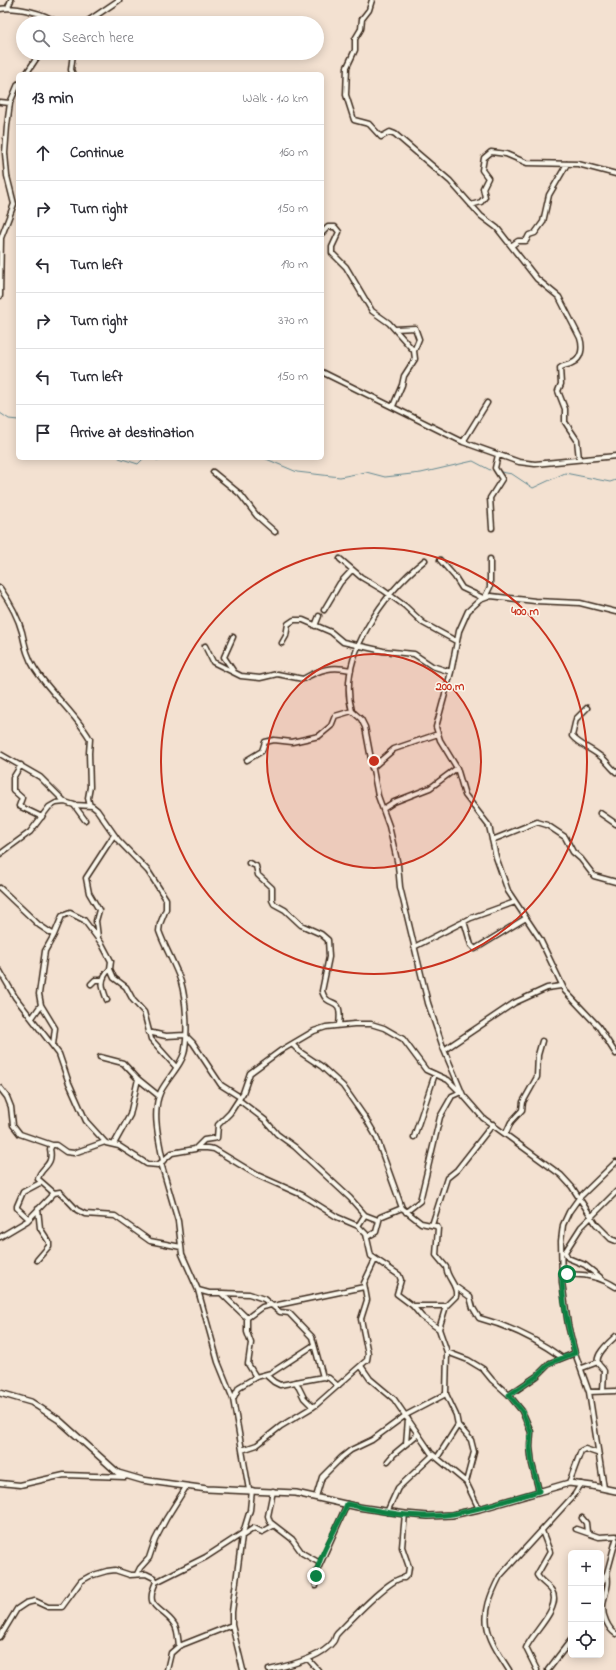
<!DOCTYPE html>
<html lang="en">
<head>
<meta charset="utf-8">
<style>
	:root { --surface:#fff; --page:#f2f2f3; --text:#2b2b33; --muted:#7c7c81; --line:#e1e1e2 }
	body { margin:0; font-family:"Indie Flower",sans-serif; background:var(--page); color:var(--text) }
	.controls { position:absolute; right:12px; bottom:12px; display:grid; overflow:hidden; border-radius:6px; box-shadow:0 2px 10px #0003 }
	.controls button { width:36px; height:36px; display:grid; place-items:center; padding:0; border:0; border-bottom:1px solid var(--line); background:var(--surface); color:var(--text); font:20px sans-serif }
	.stop { position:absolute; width:12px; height:12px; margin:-9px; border:3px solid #0b8043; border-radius:50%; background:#fff }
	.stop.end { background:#0b8043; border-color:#fff; box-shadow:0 1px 4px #0008 }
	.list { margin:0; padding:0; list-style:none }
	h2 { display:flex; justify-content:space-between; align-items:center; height:52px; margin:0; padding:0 16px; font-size:17px }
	h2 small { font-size:13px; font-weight:400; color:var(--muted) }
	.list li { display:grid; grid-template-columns:26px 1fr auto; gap:12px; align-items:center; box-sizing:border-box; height:56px; padding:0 16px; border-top:1px solid var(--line) }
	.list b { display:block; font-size:15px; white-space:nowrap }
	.list em { font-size:13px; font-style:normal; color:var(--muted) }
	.icon { flex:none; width:22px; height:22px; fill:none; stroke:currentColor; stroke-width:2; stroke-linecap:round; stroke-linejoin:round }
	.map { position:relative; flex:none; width:616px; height:1670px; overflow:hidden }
	.search { position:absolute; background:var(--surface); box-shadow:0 2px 10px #0003; left:16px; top:16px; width:308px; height:44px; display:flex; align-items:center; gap:10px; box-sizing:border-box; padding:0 14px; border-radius:22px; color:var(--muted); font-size:15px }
	.panel { position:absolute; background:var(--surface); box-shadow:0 2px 10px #0003; left:16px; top:72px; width:308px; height:388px; border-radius:6px }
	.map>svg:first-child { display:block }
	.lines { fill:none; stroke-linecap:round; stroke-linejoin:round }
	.stream { stroke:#628890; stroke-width:1 }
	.minor-casing { stroke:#3b2a1e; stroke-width:7 }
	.tertiary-casing { stroke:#3b2a1e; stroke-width:8 }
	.minor { stroke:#fbf7ec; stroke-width:4 }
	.tertiary { stroke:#fbf7ec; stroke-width:5 }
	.route { stroke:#0b8043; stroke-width:5 }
	.ring { fill:none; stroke:#c8321e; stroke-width:2 }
	.centre { fill:#c8321e; stroke:#fbf7ec; stroke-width:2 }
	.ring-label { font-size:12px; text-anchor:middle; font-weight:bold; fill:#c8321e; stroke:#fbf7ec; stroke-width:3; stroke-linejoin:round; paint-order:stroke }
</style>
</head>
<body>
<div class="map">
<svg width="616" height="1670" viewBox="0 0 616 1670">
	<rect width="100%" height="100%" fill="#f3e1d1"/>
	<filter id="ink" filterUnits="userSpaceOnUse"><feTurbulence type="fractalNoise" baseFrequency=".025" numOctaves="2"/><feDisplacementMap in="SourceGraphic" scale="8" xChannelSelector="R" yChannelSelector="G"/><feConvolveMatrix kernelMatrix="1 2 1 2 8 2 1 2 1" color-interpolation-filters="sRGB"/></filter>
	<g filter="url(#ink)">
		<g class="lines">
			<path class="stream" d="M0 413 9 419 18 420
				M119 458 138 464 144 458
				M153 458 159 461 163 458
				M264 458 297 472 340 477 366 472 385 477 421 473 473 461 490 470
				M501 472 512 474 533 488 565 473 610 482 616 480"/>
			<g class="minor-casing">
				<path id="minor" d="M372 0 369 10 362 19 361 29 355 39V50L347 67 346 95 354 120 369 124 381 137 390 132 395 134 450 181 481 216 497 228 537 279 559 297 580 338C583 347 582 359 572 363 567 366 563 365 560 368L561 384 558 391 565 409V422L577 440 579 459
					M8 7 11 0
					M0 9C14 6 46 13 57 23
					M85 23 119 0
					M26 74 40 53
					M73 74 71 70 73 53
					M0 102 10 103
					M471 205 481 202 485 197 483 188 488 178 482 170 484 158 491 152 506 154 527 163 578 164 616 174
					M322 233 328 227H335L339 232 332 247V253L346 267 372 311 389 323 414 351 415 359 404 376 402 385 393 406
					M511 246 518 241H526L529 235 535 233 543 222 549 195 567 164
					M0 296 1 238 14 204 7 176 5 153 7 126 10 103 18 84
					M395 329 415 328 419 339 414 351
					M322 372 463 442 519 462 535 464 616 456
					M463 442 487 403
					M213 472 240 494 257 516 275 532
					M492 528 490 498 502 479 495 468 498 455
					M340 559 361 577 383 590 405 606 423 623 456 641
					M425 560C385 592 336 657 352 711L361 719 365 727 378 796 389 826 398 865 400 887 428 1003 444 1050 463 1095 483 1118 561 1175 572 1187 596 1224 611 1239 616 1241
					M440 560 455 577 462 588 483 598
					M0 588C9 601 18 617 22 632 25 645 27 657 35 669 51 694 75 713 90 739L89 753 90 787 88 798 90 806
					M485 597 490 587V559
					M324 610 340 583 352 570
					M616 612 580 603 535 601 491 596 480 600 468 611 459 631 451 672 436 727 440 740 457 768 465 795 489 826 496 857 508 891 540 939 565 991 598 1026 616 1054
					M315 626 319 616
					M233 637 224 657 234 672
					M282 643 286 636 288 624 294 620H303L331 632 343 642 383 651 414 654 432 666 451 672
					M205 646 213 662 241 676 260 678 277 674 303 679C321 669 331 666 351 670
					M587 708 576 719 572 736C578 744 592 749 600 756 606 760 610 767 616 772
					M0 754 40 777 65 802 74 805 92 806 97 810 118 840 148 871 166 899V909L160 924 159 931C165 948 175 964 181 982 186 999 188 1031 185 1049 184 1062 167 1079 161 1091 151 1111 159 1140 163 1161
					M247 760 262 751 265 742 274 740 292 742 319 736 331 726 335 716 352 711
					M21 765 13 778V790L22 798 19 806 42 817
					M372 768 394 749 438 734
					M74 805 85 820
					M383 809 394 802 430 788 457 768
					M600 813 616 824
					M492 840 537 822 547 825 565 837 573 852 581 859 594 876 616 882
					M0 854 30 832 49 807 56 803 65 802
					M249 863 256 866 258 875 272 888V900L274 904 285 910 301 925 321 934 328 940 329 957 322 991C328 1011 343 992 339 1025
					M0 888 39 925 54 935
					M464 921 471 945 475 949 526 918
					M98 937 96 921 99 910 89 893 86 878 114 835
					M414 947 471 918 515 902
					M0 971 15 997 59 1054 69 1083 86 1121 106 1143 119 1146 147 1164 158 1165 172 1153 195 1149 204 1140 217 1138 218 1125 230 1113 243 1093 250 1073 280 1051 314 1031 326 1027 354 1024H371L384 1028 403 1039 426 1070 448 1080 461 1093
					M91 984 95 980H102
					M107 1000C102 988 99 979 110 969
					M32 1018 41 1005
					M148 1032 166 1036 185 1035 193 1043 221 1085 240 1097
					M53 1045 55 1028 41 1005 39 994 45 951 54 935 62 916 70 913 84 920 102 944 111 961 110 969 114 978 126 987 133 1000 144 1012 151 1039 176 1067
					M293 1045 300 1052 321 1066 343 1086 366 1119 376 1136 402 1208 421 1223 436 1226 438 1228 436 1255 446 1267C447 1279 458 1285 456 1296L446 1306H413
					M444 1050 514 1003 547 988 561 986
					M100 1057 123 1063 138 1079 159 1096
					M0 1088 7 1097 11 1107 13 1125 20 1134 52 1145
					M239 1100 265 1120 277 1134 295 1147 350 1198 365 1215 378 1220
					M506 1133 511 1122 522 1110 523 1102 537 1077 538 1055 542 1041
					M414 1137 435 1074
					M114 1144 130 1115 138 1079
					M196 1148H207L214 1149 257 1175 302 1195 337 1217 358 1226 366 1234 371 1256 399 1275 401 1280 397 1294 413 1306 422 1317 439 1329 447 1352 446 1394 456 1415 458 1425 437 1458
					M161 1163 178 1221 182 1254 198 1290 218 1362 233 1399 249 1490
					M54 1193 38 1179C40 1167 54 1167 50 1149L52 1145H56L66 1152 74 1153 105 1142
					M406 1212 420 1201 440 1117 452 1096 461 1092
					M29 1219 17 1208V1206L23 1192 40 1183
					M432 1225 447 1178 457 1170 493 1124
					M358 1226 365 1215
					M0 1237 27 1221 54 1193 60 1192 77 1210 85 1214 115 1216 150 1241 181 1247
					M367 1237 376 1232 380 1217 402 1208
					M37 1260 49 1246V1242L40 1228 38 1209
					M562 1275C582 1273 600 1276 616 1287
					M600 1277 585 1265 568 1258 565 1252 581 1227 616 1192
					M456 1287 470 1297 473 1308 479 1318C509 1326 536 1339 561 1357
					M198 1290 209 1293H221L247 1318V1332L251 1343 248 1364 256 1377 239 1387 233 1399
					M222 1293 249 1294 264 1299 280 1312 289 1313 312 1337 323 1377
					M273 1306 364 1287
					M247 1318 262 1307 271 1305
					M439 1329 446 1306
					M447 1352 468 1360 483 1369 492 1380 509 1395 522 1411 531 1432 530 1447 532 1464 539 1491
					M361 1366 370 1379 394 1399 431 1453 466 1482 479 1509
					M582 1368 598 1362
					M266 1375 274 1382 280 1385 323 1377 329 1378 338 1386
					M256 1377 271 1373 314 1345
					M296 1382 304 1398 313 1407
					M603 1391 604 1371C603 1368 599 1366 598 1363 595 1354 610 1342 616 1336
					M589 1392 616 1391
					M509 1395 537 1376 550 1363 575 1353
					M458 1425 471 1440 474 1452 466 1482
					M406 1444 408 1419
					M242 1450 257 1445 281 1426 316 1405 367 1360 368 1354 361 1319 367 1300 364 1283 375 1260
					M388 1461 394 1454 418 1434
					M0 1483 20 1485 64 1475 125 1477
					M569 1483 581 1451 585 1449 597 1453
					M604 1488 589 1392 575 1353 568 1325 562 1282 561 1241 563 1225 569 1212 579 1198 616 1162
					M273 1491 268 1516 270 1522 292 1539 302 1553 320 1563
					M316 1497 322 1477 342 1457 351 1450 372 1440 406 1415 446 1394
					M387 1512 398 1488 433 1455
					M582 1518 586 1523 587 1532
					M576 1529 599 1537 616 1536
					M242 1536 254 1528 262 1532 273 1526
					M607 1573C610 1588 604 1593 603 1605 602 1615 608 1629 616 1634
					M137 1574 140 1568 149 1558 155 1540 166 1519 186 1487
					M156 1582 206 1557 243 1533
					M601 1585 607 1573 616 1540
					M316 1586 317 1571 347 1504
					M0 1637 17 1609 26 1603 35 1601 48 1607H62L81 1581 90 1576 107 1571 115 1570 130 1575 146 1574 154 1578 156 1582C143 1610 162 1606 174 1624 178 1629 178 1639 179 1646
					M308 1659 318 1670
					M167 1670 171 1653 179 1646 232 1625
					M243 1670 232 1625V1612L242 1536 250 1510 252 1490
					M269 1670C288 1666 321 1658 333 1642 335 1640 335 1636 337 1634 348 1623 391 1576 404 1578L408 1574 409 1567 402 1547 405 1514
					M509 1670C484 1632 478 1618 500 1576L575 1494 581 1484
					M537 1670 526 1648C532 1633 562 1608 552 1591 548 1585 541 1582 537 1575L550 1552 542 1531
					M548 1670 571 1640"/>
			</g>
			<g class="tertiary-casing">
				<path id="tertiary" d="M0 1393 31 1402 59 1420 118 1473 142 1480 207 1489 296 1493 358 1507 405 1514 428 1516 452 1515 479 1509 569 1483 592 1486 616 1491"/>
			</g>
			<use href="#minor" class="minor"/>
			<use href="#tertiary" class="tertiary"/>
		</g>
	</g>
	<g class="lines" filter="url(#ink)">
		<path class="route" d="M316 1576C320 1550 338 1528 347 1504 380 1512 419 1520 453 1514 483 1509 510 1499 539 1491L532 1464 530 1447 531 1432 522 1411 509 1395 537 1376 550 1363 575 1353C568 1328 562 1301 562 1275L567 1274"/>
	</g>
	<circle cx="374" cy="761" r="107" fill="#c8321e" fill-opacity=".12"/>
	<g class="ring">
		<circle cx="374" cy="761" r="107"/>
		<circle cx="374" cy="761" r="213"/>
	</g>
	<circle cx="374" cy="761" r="6" class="centre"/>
	<g class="ring-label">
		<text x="525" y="615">400 m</text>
		<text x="450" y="690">200 m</text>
	</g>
</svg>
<div class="controls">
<button>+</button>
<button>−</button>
<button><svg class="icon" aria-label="locate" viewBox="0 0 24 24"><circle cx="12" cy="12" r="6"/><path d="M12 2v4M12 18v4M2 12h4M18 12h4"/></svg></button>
</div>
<div class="stop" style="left:567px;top:1274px"></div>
<div class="stop end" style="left:316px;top:1576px"></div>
<div class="search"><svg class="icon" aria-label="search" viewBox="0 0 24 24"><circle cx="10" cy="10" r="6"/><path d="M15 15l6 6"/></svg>Search here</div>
<section class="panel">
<h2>13 min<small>Walk · 1.0 km</small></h2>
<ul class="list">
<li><svg class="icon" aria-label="ahead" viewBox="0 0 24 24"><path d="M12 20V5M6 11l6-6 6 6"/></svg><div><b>Continue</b></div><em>160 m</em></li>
<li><svg class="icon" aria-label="right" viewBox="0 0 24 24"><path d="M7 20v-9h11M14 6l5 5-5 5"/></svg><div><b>Turn right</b></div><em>150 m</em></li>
<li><svg class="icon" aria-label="left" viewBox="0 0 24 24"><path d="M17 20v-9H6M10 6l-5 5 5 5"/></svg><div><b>Turn left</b></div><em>190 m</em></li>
<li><svg class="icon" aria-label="right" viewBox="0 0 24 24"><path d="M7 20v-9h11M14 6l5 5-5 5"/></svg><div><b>Turn right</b></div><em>370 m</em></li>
<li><svg class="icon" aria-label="left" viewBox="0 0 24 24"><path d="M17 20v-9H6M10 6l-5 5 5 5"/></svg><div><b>Turn left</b></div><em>150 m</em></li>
<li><svg class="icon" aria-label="arrive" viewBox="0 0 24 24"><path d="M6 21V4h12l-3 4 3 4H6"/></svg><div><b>Arrive at destination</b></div></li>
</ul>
</section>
</div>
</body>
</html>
